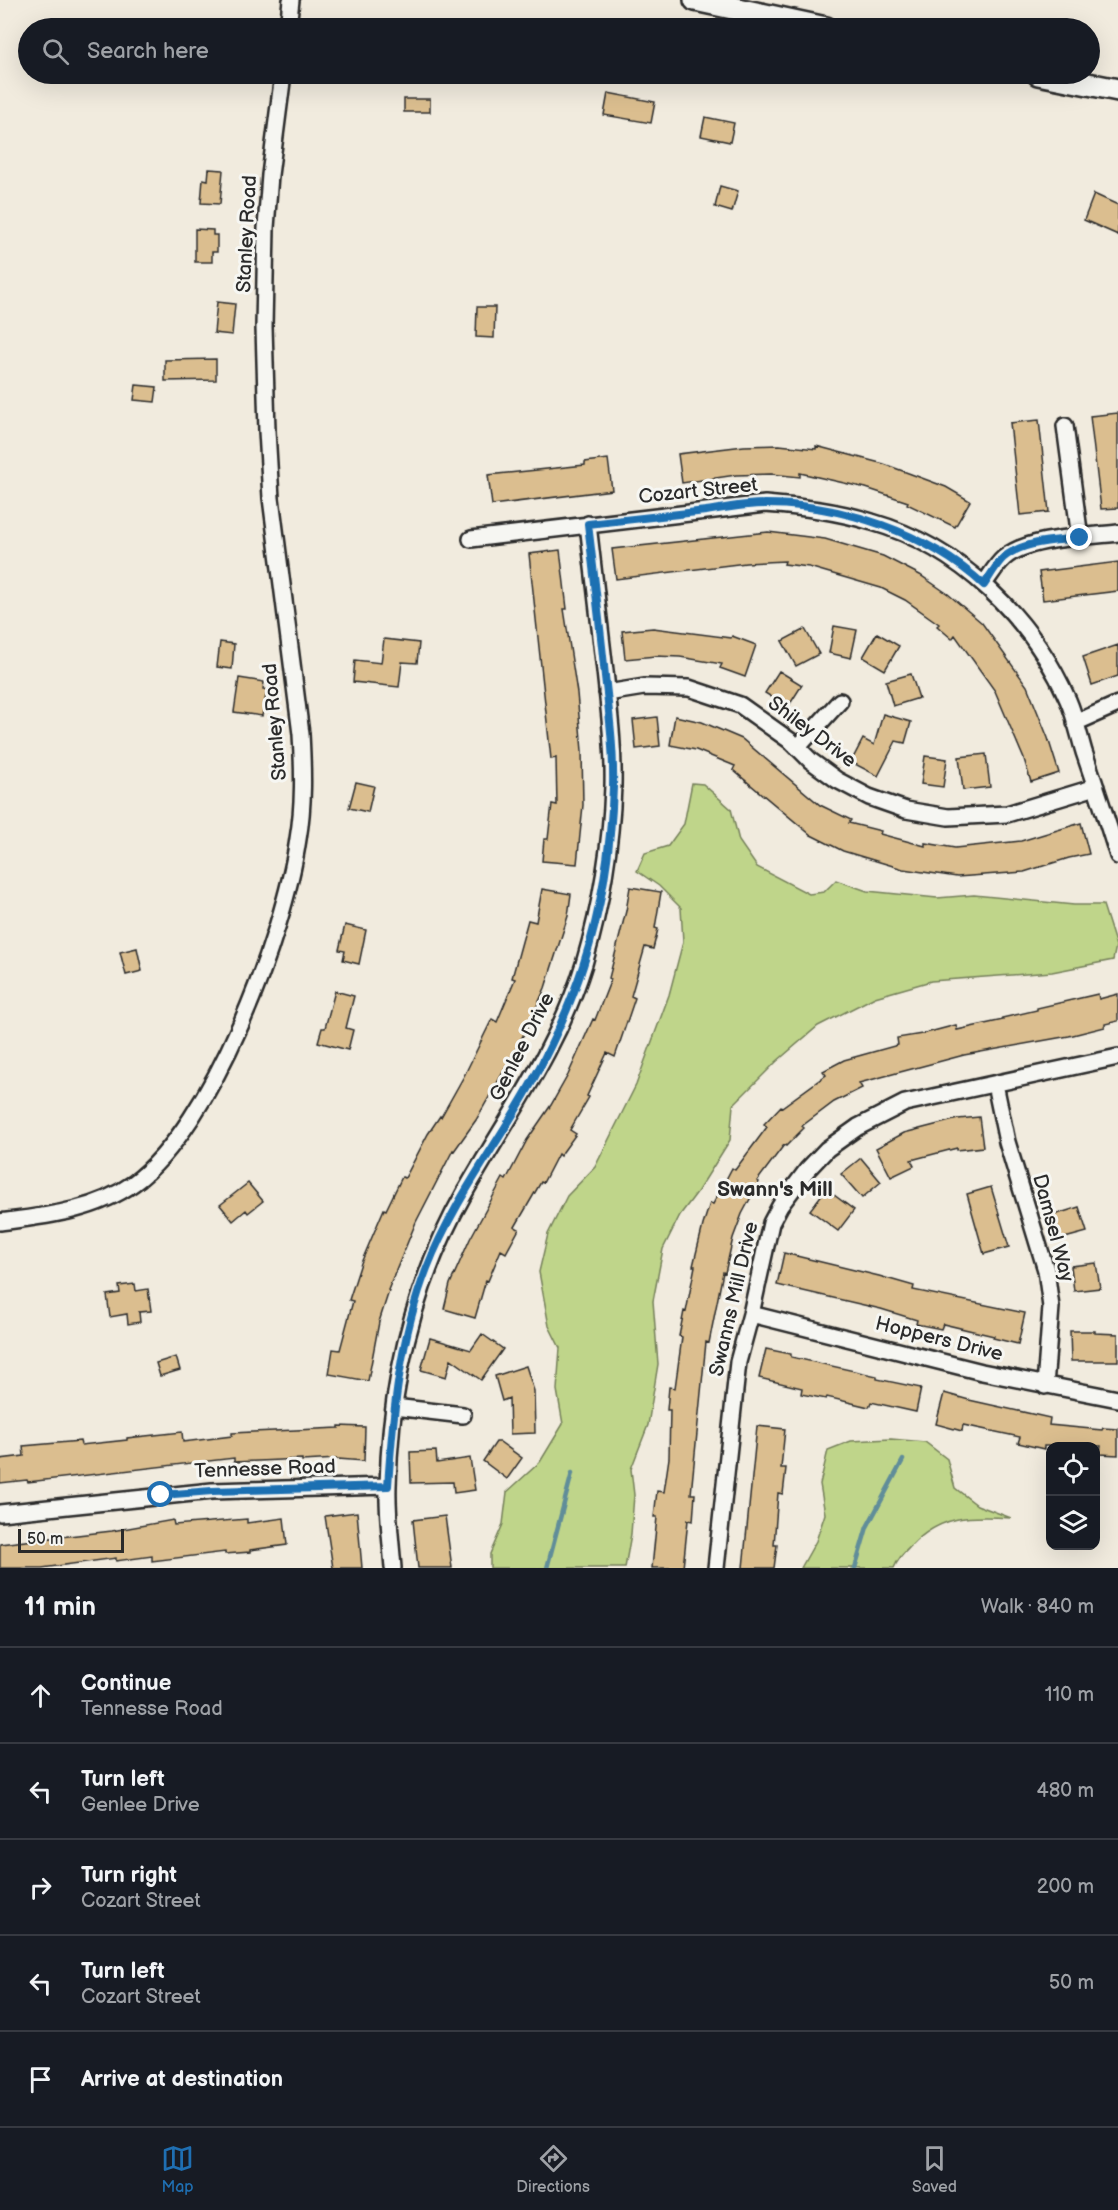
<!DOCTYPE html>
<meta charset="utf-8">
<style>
body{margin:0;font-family:"Balsamiq Sans",sans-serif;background:#242831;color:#f1f3f6}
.controls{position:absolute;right:18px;bottom:18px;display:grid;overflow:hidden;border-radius:12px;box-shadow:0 6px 24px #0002}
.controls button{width:54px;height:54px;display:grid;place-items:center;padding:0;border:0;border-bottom:2px solid #363941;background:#171b24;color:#f1f3f6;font:30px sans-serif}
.scale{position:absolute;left:18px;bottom:15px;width:106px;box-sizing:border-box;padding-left:6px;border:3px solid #2b2b2b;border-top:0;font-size:16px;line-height:21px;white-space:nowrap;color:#2b2b2b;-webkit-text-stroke:4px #f6f6f2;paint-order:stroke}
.stop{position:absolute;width:18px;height:18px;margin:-14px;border:4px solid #1f6fb2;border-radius:50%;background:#fff}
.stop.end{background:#1f6fb2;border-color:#fff;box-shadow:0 2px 6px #0008}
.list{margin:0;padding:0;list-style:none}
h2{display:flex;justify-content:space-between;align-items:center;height:78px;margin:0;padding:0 24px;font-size:26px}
h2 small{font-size:20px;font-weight:400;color:#9ea1a6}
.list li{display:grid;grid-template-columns:39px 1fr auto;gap:18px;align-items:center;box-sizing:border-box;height:96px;padding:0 24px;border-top:2px solid #363941}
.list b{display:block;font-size:22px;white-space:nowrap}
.list p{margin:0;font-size:20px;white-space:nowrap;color:#9ea1a6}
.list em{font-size:20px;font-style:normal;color:#9ea1a6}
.icon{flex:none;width:33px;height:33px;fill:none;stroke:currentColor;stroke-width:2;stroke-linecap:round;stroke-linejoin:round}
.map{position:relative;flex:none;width:1118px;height:1568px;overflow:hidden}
.search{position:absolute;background:#171b24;box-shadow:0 6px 24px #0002;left:18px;right:18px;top:18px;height:66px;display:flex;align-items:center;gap:15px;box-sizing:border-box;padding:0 21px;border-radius:33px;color:#9ea1a6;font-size:22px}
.sheet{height:558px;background:#171b24}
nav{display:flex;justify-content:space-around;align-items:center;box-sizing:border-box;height:84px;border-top:2px solid #363941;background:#171b24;font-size:16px;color:#9ea1a6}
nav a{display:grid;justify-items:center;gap:3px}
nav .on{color:#1f6fb2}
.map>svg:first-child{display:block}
.green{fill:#bfd58a;stroke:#75805a;stroke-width:1.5}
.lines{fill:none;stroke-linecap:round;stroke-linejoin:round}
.stream{stroke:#608d99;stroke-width:4.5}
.building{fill:#dbbe8f;stroke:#2b2b2b;stroke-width:1.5}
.street-casing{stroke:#2b2b2b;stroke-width:20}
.secondary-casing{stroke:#2b2b2b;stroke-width:26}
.street{stroke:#f6f6f2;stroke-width:15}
.secondary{stroke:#f6f6f2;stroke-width:21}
.route{stroke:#1f6fb2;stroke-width:8}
.labels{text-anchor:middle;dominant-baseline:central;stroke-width:6;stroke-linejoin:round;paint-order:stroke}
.street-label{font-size:20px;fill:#2b2b2b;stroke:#f6f6f2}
.neighbourhood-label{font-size:21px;font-weight:bold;fill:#2b2b2b;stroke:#f6f6f2}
</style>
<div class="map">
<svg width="1118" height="1568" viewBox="0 0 1118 1568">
<rect width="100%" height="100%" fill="#f1ebde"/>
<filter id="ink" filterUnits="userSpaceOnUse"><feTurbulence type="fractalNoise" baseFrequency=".0167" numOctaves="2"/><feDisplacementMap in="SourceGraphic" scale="12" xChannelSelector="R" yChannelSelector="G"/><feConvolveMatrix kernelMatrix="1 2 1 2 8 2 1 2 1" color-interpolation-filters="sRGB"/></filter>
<g filter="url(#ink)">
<path class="green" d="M692,783L703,784L731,809L739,841L757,867L809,894L824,892L836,880L867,891L937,898L974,895L1074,905H1103L1116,946L1113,960L1052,972L931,981L875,997L818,1026L776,1062L733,1105L730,1140L698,1191L680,1215L663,1249L653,1301L658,1364L648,1425L631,1469L634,1495L631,1534L625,1568H490V1554L503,1524L507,1492L540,1462L563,1424L557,1390L560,1348L549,1326L539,1272L548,1234L567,1196L595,1167L636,1085L669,995L683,942L681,908L659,886L637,871L645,853L668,846L684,824Z
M891,1439L925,1442L947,1459L955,1488L977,1505L1011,1518C971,1515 940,1515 911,1546C904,1553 898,1558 894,1568H801L816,1541L825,1514L820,1484L828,1450L851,1441Z"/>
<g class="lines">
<path class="stream" d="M547,1568L572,1473
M855,1568L867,1527L903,1460"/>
</g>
<path class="building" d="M608,93L655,102L651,123L604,115Z
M404,99H430V112H404Z
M705,117L734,123L730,142L701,136Z
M209,169L223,170L220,204L201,203L203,179L208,180Z
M720,186L738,191L732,212L715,207Z
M1094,194L1118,205V235L1084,220Z
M195,229L213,230V235H217V252H212V262H195Z
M217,302L235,304L232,335L214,333Z
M477,307H495L494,338L476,337Z
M216,359V380L165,381V360Z
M136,385L157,387L155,402L134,400Z
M1118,413V508L1101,509L1090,416Z
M1039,420L1049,512L1020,515L1010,423Z
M779,445L816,449V446L884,464L946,487L970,501L955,527L907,504L908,502L866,488L800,473V477L771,474L736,475L682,483L678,454L744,446Z
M608,459L612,490L492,505L488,475L585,465V462Z
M768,532L825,539L883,556L920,575L948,594L982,623L1027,686L1048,738L1059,773L1031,782L1024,759L995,691L955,635L952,639L937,626L939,624L905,600L881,588L809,567L784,564L785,561L746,563L616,579L612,549Z
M560,550L567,609H564L577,693L582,751L583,805L577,864L542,861L544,839H548L552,804L557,805L556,758L551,759L529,554Z
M1118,562V591L1043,600L1039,572Z
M834,626L857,630L851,658L829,653Z
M653,628L731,638L732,636L756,645L745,677L720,668L722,664L680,657L656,656L625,659L622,631Z
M805,629L819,654L796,666L782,641Z
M877,633L899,646L885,670L863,657Z
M384,639L419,643L417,663L402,662L399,687L353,682L355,660L381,663Z
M220,642L234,644L232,669L217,667Z
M1118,645V676L1092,685L1083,657Z
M779,671L802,685L788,707L765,693Z
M911,674L919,698L893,706L886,681Z
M239,678L264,682L263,689L267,690L262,716L234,712Z
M883,714L911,722L905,743L896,741L878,776L851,762L863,739L874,745Z
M675,716L702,722L742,739L820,805L851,820L849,823L881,831L880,834L925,846V843L955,848L1021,841L1081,823L1089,854L1069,858L1024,872L957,877L903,869L843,851L811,835L733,770L735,766L696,750L670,745Z
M657,717L660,746L636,749L633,720Z
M986,754L990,787L963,790L959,757Z
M925,756L947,759L943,787L921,784Z
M356,782L374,786L368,812L349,808Z
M630,887L661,892L655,928L658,929L653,949L645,947L631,996L635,998L615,1057L607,1053L587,1096L589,1097L570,1130L576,1134L560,1156L558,1154L543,1183L541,1182L515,1227L519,1229L506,1253L501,1250L488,1281L486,1280L475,1318L444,1309L450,1284L470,1239L503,1178L506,1180L527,1140L551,1105L568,1075L593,1019L595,1020L611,979L609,978L626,911Z
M542,889L571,894L568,916L545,988L528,1026L510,1060L476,1120L454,1151L453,1150L416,1222L388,1290L389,1291L379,1322L368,1381L329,1374L333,1349L340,1350L353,1301L349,1300L361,1263L384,1209L386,1210L402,1177L405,1178L428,1134L440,1116L441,1117L464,1076L492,1019L497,1022L515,979L512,978L528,920L536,922Z
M345,925L366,930L359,964L343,960L345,951L339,950Z
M137,948L142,971L126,975L120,952Z
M335,991L354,996L346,1028L353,1030L348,1050L318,1042L322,1028H325Z
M1098,994L1099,999L1118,994V1021L1105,1024V1027L1069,1036L964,1055L859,1083L862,1088L834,1102L802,1126L804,1128L786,1146L784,1145L757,1181L759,1182L742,1214L733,1238L725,1273L723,1272L709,1343L706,1342L691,1494H695L693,1521L688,1520L683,1568H652L657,1517H654L657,1491L664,1492L669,1458L670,1410H667L669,1387L675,1388L682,1337L679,1336L684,1311L686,1312L695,1266H693L703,1225L710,1203L713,1204L732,1168L735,1170L767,1127L764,1124L781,1106L782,1107L826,1075L823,1071L844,1060L898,1045L897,1038L922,1034L956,1025L957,1030L1003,1020L1002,1018L1037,1010V1008Z
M979,1117L983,1147L957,1150V1148L911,1160L914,1166L891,1177L876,1148L904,1133L958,1119Z
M861,1158L881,1182L862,1198L841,1174Z
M248,1183L263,1201L248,1213L246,1210L233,1221L220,1205Z
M991,1187L1009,1247L984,1254L967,1194Z
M826,1189L854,1210L838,1231L810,1210Z
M1079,1207L1087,1232L1061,1239L1054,1215Z
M784,1253L879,1276L914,1286L913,1290L1025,1313L1018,1344L993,1338L994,1336L943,1324L941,1329L916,1324L917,1320L881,1309L777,1285Z
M1096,1263L1100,1288L1074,1291L1071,1266Z
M135,1284L136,1291L148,1289L151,1311L139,1312L140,1322L128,1324L127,1314L110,1317L107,1295L120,1293L119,1286Z
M1070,1331H1095V1333L1118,1334V1361H1071Z
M482,1334L503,1349L481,1380L451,1359L446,1377L421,1370L430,1338L471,1350Z
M766,1349L791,1354V1357L877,1376V1379L921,1388L916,1412L871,1402L869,1407L827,1397L826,1399L801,1394L802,1388L759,1378Z
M176,1357L180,1370L160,1376L156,1363Z
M526,1366L534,1391L535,1433L510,1434L509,1398L502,1401L495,1376Z
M944,1393L969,1400L1050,1418L1049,1425L1102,1430L1103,1428L1118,1429V1455L1100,1454L1101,1446H1044V1449L1018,1443L1020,1437L963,1425L962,1431L936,1424Z
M339,1426L365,1427L364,1461L338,1459L302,1461V1459L234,1462V1458L28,1482L27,1480L0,1483V1459L24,1456L23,1446L80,1441L81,1445L127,1440V1438L182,1432L183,1442L232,1436V1433L339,1428Z
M757,1426L785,1429L781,1468H786L783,1494L778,1493L774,1545H777L774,1568H743Z
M496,1442H500L522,1458L507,1479L483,1461Z
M436,1451L437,1463L470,1458L475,1490L454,1493L453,1482L411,1483L410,1452Z
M357,1512L362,1568H333L325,1516Z
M445,1516L452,1568H418L413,1520Z
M284,1518L287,1545L250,1550V1552L225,1554V1552L152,1561V1556L116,1561V1558L42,1568H0V1544L112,1531L173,1520L174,1525L247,1519V1523Z"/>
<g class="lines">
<defs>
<path id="street" d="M288,28L291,0
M1065,426L1080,538
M471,539L765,504C802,507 837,511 872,522C960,547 1032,618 1068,700C1075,716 1079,735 1084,752C1096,787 1107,821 1118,856
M984,584C990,576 996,565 1004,558C1028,537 1086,537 1118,533
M607,693L644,687L689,688L740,705L792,742L811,761L837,780L869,797L906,810L948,817L1007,814L1096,787
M1075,723L1118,704
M798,747L840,701
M995,1084L1007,1142L1046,1270L1051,1307L1045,1386
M0,1222C46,1216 95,1211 134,1183C213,1125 284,935 298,839C304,804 303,770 301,734L271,498L267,431L264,327L266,228L270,175L283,74
M751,1314L982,1372L1118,1399
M394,1407L463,1415
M0,1513L212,1491L388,1486
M393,1568C391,1541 387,1513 388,1486C390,1383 414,1282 465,1192C508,1116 558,1049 584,964C601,906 611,847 613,786C614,748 609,709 605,671C599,622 594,573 588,524
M716,1568L738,1362L751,1314L771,1223L780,1206L807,1170L827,1149L858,1127L905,1103L1118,1057"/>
<path id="secondary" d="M695,0L826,28
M1038,74L1118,90"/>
</defs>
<use href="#street" class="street-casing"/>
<use href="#secondary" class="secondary-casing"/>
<use href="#street" class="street"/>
<use href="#secondary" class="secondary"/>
</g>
</g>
<g class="lines" filter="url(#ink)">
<path class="route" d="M161,1495L212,1491L388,1486C393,1412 400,1337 427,1268C453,1201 498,1144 532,1082C552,1045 570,1006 583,966C602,908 611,847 613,787C614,750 609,712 605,676C600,625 594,575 588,524C627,520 667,515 706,511C725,508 745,504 765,504C841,504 928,533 984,585C990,576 996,565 1003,558C1023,541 1055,541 1080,538"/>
</g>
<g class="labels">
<g class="street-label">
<text transform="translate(247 234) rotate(-87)">Stanley Road</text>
<text transform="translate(698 491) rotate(-6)">Cozart Street</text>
<text transform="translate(275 722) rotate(-95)">Stanley Road</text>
<text transform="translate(812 732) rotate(37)">Shiley Drive</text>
<text transform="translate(522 1047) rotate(-63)">Genlee Drive</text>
<text transform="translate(1053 1228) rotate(75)">Damsel Way</text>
<text transform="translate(734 1299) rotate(-77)">Swanns Mill Drive</text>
<text transform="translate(939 1339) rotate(14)">Hoppers Drive</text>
<text transform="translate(265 1469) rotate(-2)">Tennesse Road</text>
</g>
<g class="neighbourhood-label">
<text x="775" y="1189">Swann's Mill</text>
</g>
</g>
</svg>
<div class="controls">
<button><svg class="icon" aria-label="locate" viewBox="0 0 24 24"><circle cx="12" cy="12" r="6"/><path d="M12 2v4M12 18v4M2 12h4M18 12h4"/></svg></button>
<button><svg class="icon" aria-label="layers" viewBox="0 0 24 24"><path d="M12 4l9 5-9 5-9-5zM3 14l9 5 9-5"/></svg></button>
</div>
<div class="scale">50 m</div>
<div class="stop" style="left:161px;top:1495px"></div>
<div class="stop end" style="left:1080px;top:538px"></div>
<div class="search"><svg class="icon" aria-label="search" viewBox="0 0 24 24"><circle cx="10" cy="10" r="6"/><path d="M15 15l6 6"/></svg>Search here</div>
</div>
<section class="sheet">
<h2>11 min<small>Walk · 840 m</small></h2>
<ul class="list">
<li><svg class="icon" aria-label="ahead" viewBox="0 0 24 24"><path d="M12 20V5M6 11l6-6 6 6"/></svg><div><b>Continue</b><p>Tennesse Road</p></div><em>110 m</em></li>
<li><svg class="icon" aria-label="left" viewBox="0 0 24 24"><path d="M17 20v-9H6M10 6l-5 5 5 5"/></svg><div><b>Turn left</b><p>Genlee Drive</p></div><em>480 m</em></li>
<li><svg class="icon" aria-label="right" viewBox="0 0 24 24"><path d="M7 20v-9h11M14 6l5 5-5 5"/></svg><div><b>Turn right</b><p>Cozart Street</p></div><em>200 m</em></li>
<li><svg class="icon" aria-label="left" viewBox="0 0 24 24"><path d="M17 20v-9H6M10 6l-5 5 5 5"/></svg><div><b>Turn left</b><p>Cozart Street</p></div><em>50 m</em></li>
<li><svg class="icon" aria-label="arrive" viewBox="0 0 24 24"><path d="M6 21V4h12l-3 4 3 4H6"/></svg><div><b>Arrive at destination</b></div></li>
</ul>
</section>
<nav>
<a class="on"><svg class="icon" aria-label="map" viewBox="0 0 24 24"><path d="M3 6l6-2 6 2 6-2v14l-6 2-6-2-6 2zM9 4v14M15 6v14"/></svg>Map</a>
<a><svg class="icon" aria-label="directions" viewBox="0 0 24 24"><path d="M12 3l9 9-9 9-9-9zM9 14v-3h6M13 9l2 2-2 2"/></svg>Directions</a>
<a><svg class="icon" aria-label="saved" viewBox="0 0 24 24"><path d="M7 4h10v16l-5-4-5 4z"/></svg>Saved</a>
</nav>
